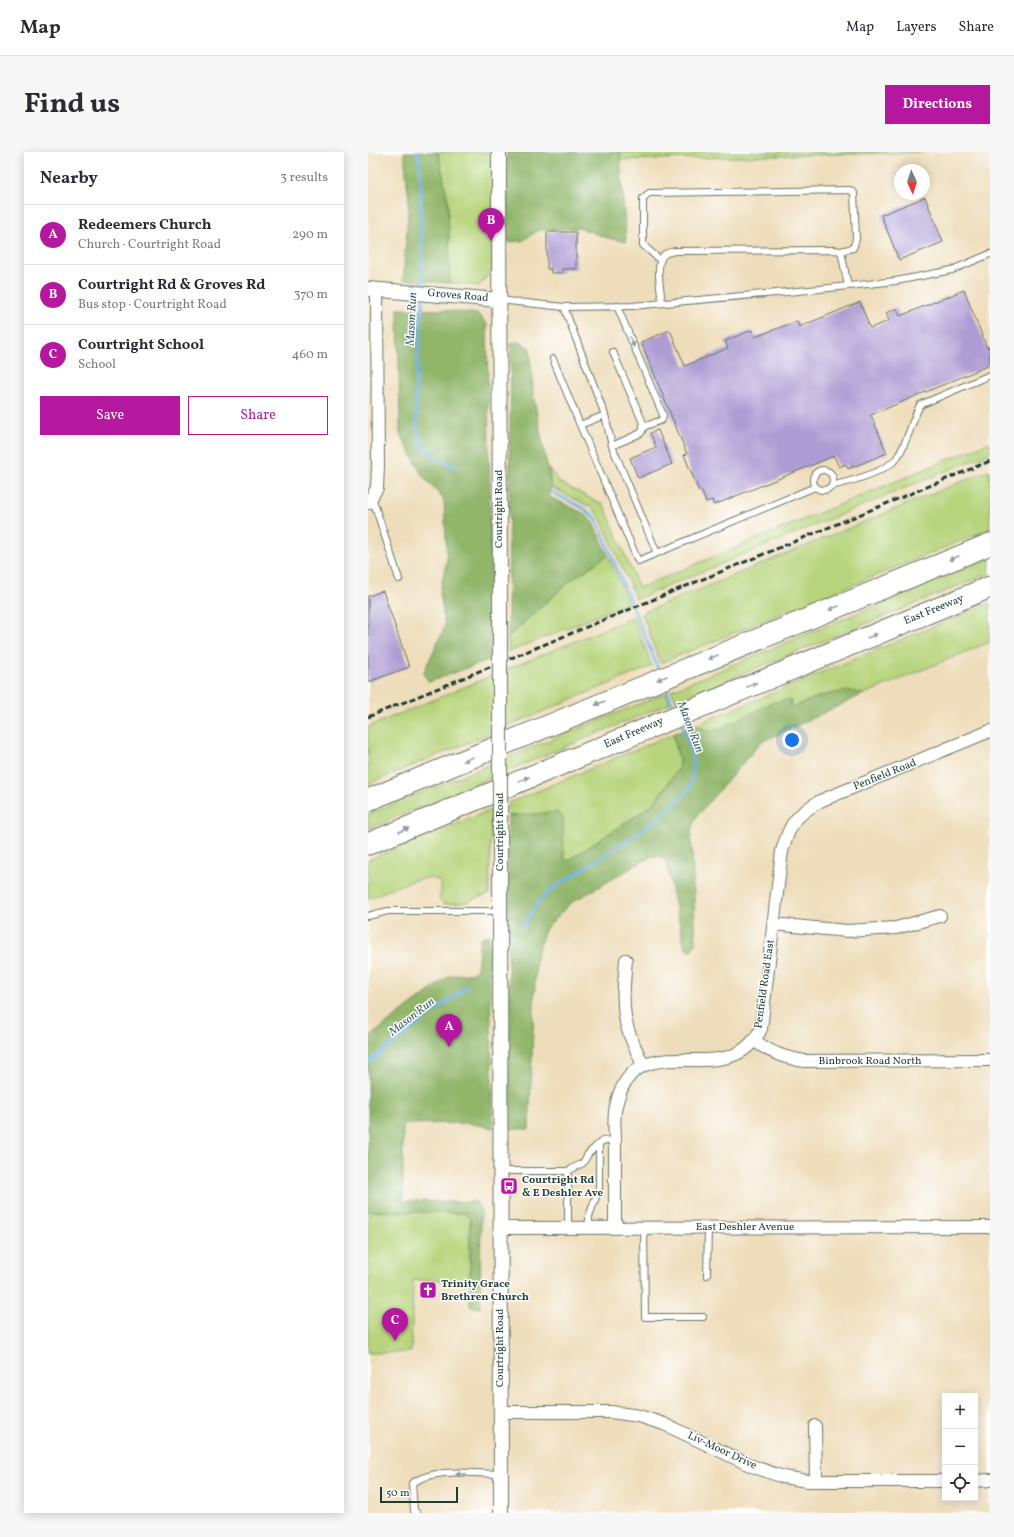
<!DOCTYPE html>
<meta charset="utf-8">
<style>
body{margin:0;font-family:Vollkorn,serif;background:#f7f7f7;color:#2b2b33}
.controls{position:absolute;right:12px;bottom:12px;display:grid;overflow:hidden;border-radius:0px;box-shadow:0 2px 10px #0003}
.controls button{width:36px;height:36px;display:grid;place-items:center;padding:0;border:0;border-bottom:1px solid #e1e1e2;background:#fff;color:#2b2b33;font:20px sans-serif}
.compass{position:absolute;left:526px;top:12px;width:36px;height:36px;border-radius:50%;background:#fff;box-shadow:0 2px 10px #0003;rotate:176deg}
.scale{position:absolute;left:12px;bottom:10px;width:78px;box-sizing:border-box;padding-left:4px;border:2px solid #1f3d34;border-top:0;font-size:11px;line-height:14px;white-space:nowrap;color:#1f3d34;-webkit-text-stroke:3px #fff;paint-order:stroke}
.you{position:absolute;left:424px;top:588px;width:14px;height:14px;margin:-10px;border:3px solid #fff;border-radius:50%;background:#1a73e8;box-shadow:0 0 0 6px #1a73e833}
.badge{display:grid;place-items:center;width:26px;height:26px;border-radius:50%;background:#b5179e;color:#fff;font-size:13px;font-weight:700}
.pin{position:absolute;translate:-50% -33px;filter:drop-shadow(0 1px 2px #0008)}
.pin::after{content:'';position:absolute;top:21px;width:14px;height:12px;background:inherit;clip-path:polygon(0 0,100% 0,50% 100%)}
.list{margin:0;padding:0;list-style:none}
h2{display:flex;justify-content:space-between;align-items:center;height:52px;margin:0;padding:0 16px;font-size:17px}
h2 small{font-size:13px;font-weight:400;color:#7c7c81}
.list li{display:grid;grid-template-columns:26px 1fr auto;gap:12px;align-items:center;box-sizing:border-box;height:60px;padding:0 16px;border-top:1px solid #e1e1e2}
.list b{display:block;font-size:15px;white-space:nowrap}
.list p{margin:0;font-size:13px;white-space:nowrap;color:#7c7c81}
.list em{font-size:13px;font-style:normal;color:#7c7c81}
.actions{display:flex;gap:8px;padding:12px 16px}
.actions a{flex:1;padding:9px 0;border:1px solid #b5179e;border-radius:0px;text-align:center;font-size:14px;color:#b5179e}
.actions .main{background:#b5179e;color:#fff}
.icon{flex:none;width:22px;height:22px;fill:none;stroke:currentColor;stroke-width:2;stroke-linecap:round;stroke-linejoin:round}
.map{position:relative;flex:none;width:622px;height:1361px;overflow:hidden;border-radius:0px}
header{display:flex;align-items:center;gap:24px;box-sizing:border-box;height:56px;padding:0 20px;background:#fff;border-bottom:1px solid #e1e1e2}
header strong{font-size:19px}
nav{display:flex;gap:22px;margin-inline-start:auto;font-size:14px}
.intro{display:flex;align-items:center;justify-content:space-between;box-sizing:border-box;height:96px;padding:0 24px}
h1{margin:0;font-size:28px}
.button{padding:10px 18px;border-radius:0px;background:#b5179e;color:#fff;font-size:14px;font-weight:700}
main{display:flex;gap:24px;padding:0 24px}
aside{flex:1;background:#fff;border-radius:0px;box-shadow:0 2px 10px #0003}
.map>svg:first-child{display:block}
.green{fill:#b7d47b;stroke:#6b8858}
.forest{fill:#91b66b;stroke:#587a50}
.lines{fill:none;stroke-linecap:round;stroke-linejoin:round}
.stream{stroke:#75b4e9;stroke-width:3}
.building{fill:#ae9dd4}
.service-casing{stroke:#677563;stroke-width:8}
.minor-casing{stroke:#677563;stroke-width:14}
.tertiary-casing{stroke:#677563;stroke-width:16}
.motorway-casing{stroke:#677563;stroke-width:23}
.service{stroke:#fff;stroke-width:6}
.minor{stroke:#fff;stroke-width:12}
.tertiary{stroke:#fff;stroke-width:14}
.motorway{stroke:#fff;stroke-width:21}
.rail{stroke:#1f3d34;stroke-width:3;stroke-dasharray:6 3;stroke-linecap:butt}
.tertiary-bridge-casing{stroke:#677563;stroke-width:16;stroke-linecap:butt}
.tertiary-bridge{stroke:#fff;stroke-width:14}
.oneway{fill:#8f9e9a}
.labels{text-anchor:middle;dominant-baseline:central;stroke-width:3;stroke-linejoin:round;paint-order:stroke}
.street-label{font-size:11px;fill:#1f3d34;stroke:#fff}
.poi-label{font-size:11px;font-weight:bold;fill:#1f3d34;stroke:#fff;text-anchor:start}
.water-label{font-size:12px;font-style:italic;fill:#39616a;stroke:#fff}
</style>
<header>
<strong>Map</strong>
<nav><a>Map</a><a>Layers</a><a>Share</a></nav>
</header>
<div class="intro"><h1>Find us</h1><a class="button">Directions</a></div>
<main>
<aside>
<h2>Nearby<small>3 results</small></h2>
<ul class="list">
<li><span class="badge">A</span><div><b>Redeemers Church</b><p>Church · Courtright Road</p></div><em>290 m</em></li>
<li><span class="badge">B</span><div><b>Courtright Rd &amp; Groves Rd</b><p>Bus stop · Courtright Road</p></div><em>370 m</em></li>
<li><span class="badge">C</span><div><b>Courtright School</b><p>School</p></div><em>460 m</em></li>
</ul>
<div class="actions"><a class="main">Save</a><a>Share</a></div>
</aside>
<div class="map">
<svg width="622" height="1361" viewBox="0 0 622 1361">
<rect width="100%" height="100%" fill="#fff"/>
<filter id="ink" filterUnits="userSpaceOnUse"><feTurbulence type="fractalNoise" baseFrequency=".025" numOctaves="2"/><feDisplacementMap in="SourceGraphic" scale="8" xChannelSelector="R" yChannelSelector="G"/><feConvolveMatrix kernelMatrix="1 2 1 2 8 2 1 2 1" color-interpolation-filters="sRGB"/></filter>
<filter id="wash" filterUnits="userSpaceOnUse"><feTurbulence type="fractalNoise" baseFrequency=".012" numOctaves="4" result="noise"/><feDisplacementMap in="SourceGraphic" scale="16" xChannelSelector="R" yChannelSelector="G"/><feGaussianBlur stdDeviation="0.9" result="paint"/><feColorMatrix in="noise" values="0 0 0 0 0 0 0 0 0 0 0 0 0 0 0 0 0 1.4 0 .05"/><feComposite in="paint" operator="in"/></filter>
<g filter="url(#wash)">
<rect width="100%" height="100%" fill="#eeddba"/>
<path class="green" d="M70,0H125L124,118L111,134L82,131L80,49Z
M252,0H555L253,8Z
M622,290V301L268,447L232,365L224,356L183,335L181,317L192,331L236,353L271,436Z
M622,318V377L292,511L274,461Z
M240,403L260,451L141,500L140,485L203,428Z
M622,406V421L308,549L303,538L314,534Z
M622,451V490L496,542C473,536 446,545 426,555L422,554L423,548L406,550L351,577L339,578L327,573Z
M265,465L284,514L0,632V575Z
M298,541L302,551L0,677V662Z
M305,582L311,607V616L285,652L200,709L196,706L195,665L140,664L141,651Z
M123,658L121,742L95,751L76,752L71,747C72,743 74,738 73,734C69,712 12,742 0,747V708Z
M0,1059L96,1061L102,1066V1128H45L43,1200L0,1201Z"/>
<path class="forest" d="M36,0H70L80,49L82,131L35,128L41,50Z
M139,0H252L258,90L240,86L212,76L171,78L154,89L140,90Z
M30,157L75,158L110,162L119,173L124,507L61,530L55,522L77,474L72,440L79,407L76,348L54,323L32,281Z
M151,190L162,196L165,242L183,335L180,344L217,362L225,371L240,403L203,428L140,485L143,191Z
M484,539L496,542L393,590L328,665L323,678L328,791L323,799L317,796L298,710L292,704H284L201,752L177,778L168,804L161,977H141L140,664L189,660L195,665L196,706L200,709L285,652L311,616V607L305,582L327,573L339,578L351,577L406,550L423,548L422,553L426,555C445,546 463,540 484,539Z
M121,783L125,976L100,971L35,972V1049L108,1050L113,1058L112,1156L102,1154V1066L96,1061L0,1059V886L81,824L105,821L109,818L112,786Z"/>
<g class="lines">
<path class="stream" d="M49,0L52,14L55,138
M55,146C54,176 38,278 57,297C63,304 80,311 89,316
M184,340L215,356L228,366L292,521
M297,533L307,558
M154,775L174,746L187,735C214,717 313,659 323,632C330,612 320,588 313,570
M0,911L100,834"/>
</g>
<g id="blocks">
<path class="building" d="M557,45L575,90L531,108L513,63Z
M179,80H208V117H194V121H183V117H179Z
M596,138L619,196L622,195V213L503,263L519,301L480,317L478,312L471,315L466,304L346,353L344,348L338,350L333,338L331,339L316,303L319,302L273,190L302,178L317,214L360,196L357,189L384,178L387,185L429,169L431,175L492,150L502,176L521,169L518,161L529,156L532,164Z
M290,278L304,312L270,326L262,306L288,295L282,281Z
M15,439L41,515L0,530V444Z"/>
</g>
</g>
<g filter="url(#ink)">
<use href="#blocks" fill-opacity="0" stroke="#677563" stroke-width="1"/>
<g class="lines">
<defs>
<path id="service" d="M292,108L275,93V46L281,41L482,38L486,41L488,87L485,96L473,99
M131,148L196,155L264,154L452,137L528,129L584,118L622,102
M294,151C293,139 286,109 297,102C300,100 304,100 307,99L466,98L473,99L480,134
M249,154L295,263L294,268L275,275
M196,155L237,263L212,273L270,409L447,335
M245,200L275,271V277L273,281L244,294L289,401
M185,207L212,273
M237,263L244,294
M445 328a10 10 0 1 1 20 0a10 10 0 1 1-20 0Z
M463,334C480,330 516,321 528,307C538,295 544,268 552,253L622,223
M4,345L31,427
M0,764L20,759H132
M133,1019H200V1076
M200,1019L215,1011L220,1002L234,989L247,988
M276,1075L277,1165H335
M221,1076V1064L231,1037V992
M339,1123L340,1075
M49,1361L46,1359L44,1331C70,1315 103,1322 132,1322"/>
<path id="minor" d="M0,351L9,336L10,314L9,137
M405,772L479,779L528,776L572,764
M258,808C256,831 253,855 260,878C264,890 270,901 275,913
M387,889C403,901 417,906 437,909L622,908
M247,1075C247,1047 247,1019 247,990C247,979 245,965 248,954C267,866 359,945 393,877L414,699C422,671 427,664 452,649L622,579
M132,1076L622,1075
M132,1260H243L271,1264L296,1272L384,1314L415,1325L440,1329H577
M447,1274L448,1329
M607,1329L622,1328"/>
<path id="tertiary" d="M131,0L132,467
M0,137L131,148
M132,683L133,1361"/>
<path id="motorway" d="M0,648L622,392
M0,692L622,435"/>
</defs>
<use href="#service" class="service-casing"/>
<use href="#minor" class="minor-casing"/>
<use href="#tertiary" class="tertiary-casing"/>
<use href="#motorway" class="motorway-casing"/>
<use href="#service" class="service"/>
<use href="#minor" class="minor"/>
<use href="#tertiary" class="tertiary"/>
<use href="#motorway" class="motorway"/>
<path class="rail" d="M0,565L622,309"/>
<defs>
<path id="tertiary-bridge" d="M132,467V683"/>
</defs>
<use href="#tertiary-bridge" class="tertiary-bridge-casing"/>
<use href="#tertiary-bridge" class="tertiary-bridge"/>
</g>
<defs><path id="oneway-solid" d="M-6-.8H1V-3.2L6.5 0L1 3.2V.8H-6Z"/></defs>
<g class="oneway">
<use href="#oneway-solid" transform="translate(264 190) rotate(67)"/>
<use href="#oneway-solid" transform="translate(586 406) rotate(158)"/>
<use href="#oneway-solid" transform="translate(466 456) rotate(158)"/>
<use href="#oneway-solid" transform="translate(504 484) rotate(-22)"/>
<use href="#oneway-solid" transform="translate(345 505) rotate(158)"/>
<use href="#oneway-solid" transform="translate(294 526) rotate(158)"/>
<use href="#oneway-solid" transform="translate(384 533) rotate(-22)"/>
<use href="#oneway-solid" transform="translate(232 551) rotate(157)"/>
<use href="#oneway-solid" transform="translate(100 607) rotate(158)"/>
<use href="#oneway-solid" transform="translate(156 627) rotate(-23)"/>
<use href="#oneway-solid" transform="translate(36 678) rotate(-22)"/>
<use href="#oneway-solid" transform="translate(93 1322) rotate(-179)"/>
</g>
</g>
<defs>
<symbol id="bus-square" viewBox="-11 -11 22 22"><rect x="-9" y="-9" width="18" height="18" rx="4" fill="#b5179e" stroke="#fff"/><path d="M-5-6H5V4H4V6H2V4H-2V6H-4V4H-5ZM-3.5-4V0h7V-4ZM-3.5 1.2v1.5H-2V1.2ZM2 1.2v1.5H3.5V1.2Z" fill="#fff"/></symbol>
<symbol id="church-square" viewBox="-11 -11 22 22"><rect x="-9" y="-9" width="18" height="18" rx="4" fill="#b5179e" stroke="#fff"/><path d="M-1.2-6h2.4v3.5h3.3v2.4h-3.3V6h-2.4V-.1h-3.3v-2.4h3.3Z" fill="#fff"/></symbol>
</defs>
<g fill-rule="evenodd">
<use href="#bus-square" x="131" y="1024" width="20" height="20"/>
<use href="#church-square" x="50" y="1128" width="20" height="20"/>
</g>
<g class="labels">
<g class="street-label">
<text transform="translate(90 144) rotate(5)">Groves Road</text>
<text transform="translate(131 357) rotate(-90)">Courtright Road</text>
<text transform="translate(566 458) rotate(-22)">East Freeway</text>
<text transform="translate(266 581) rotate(-23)">East Freeway</text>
<text transform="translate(517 623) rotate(-22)">Penfield Road</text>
<text transform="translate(132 680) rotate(-90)">Courtright Road</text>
<text transform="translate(397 832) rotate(-82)">Penfield Road East</text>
<text x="502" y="909">Binbrook Road North</text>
<text x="377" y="1075">East Deshler Avenue</text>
<text transform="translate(132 1196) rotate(-90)">Courtright Road</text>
<text transform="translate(354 1299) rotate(25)">Liv-Moor Drive</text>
</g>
<g class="poi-label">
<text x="154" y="1028">Courtright Rd<tspan x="154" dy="13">&amp; E Deshler Ave</tspan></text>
<text x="73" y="1132">Trinity Grace<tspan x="73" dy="13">Brethren Church</tspan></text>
</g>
<g class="water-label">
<text transform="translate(44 167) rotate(-87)">Mason Run</text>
<text transform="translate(322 575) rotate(69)">Mason Run</text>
<text transform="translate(44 865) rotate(-38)">Mason Run</text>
</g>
</g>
</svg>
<div class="controls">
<button>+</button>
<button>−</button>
<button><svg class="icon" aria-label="locate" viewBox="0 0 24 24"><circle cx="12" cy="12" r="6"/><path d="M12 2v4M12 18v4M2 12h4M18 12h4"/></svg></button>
</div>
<svg class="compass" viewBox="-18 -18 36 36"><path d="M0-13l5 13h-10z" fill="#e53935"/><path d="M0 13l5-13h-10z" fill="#7c7c81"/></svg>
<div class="scale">50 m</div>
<div class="you"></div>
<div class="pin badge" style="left:81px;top:895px">A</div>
<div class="pin badge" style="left:123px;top:89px">B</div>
<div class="pin badge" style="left:27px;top:1189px">C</div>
</div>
</main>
